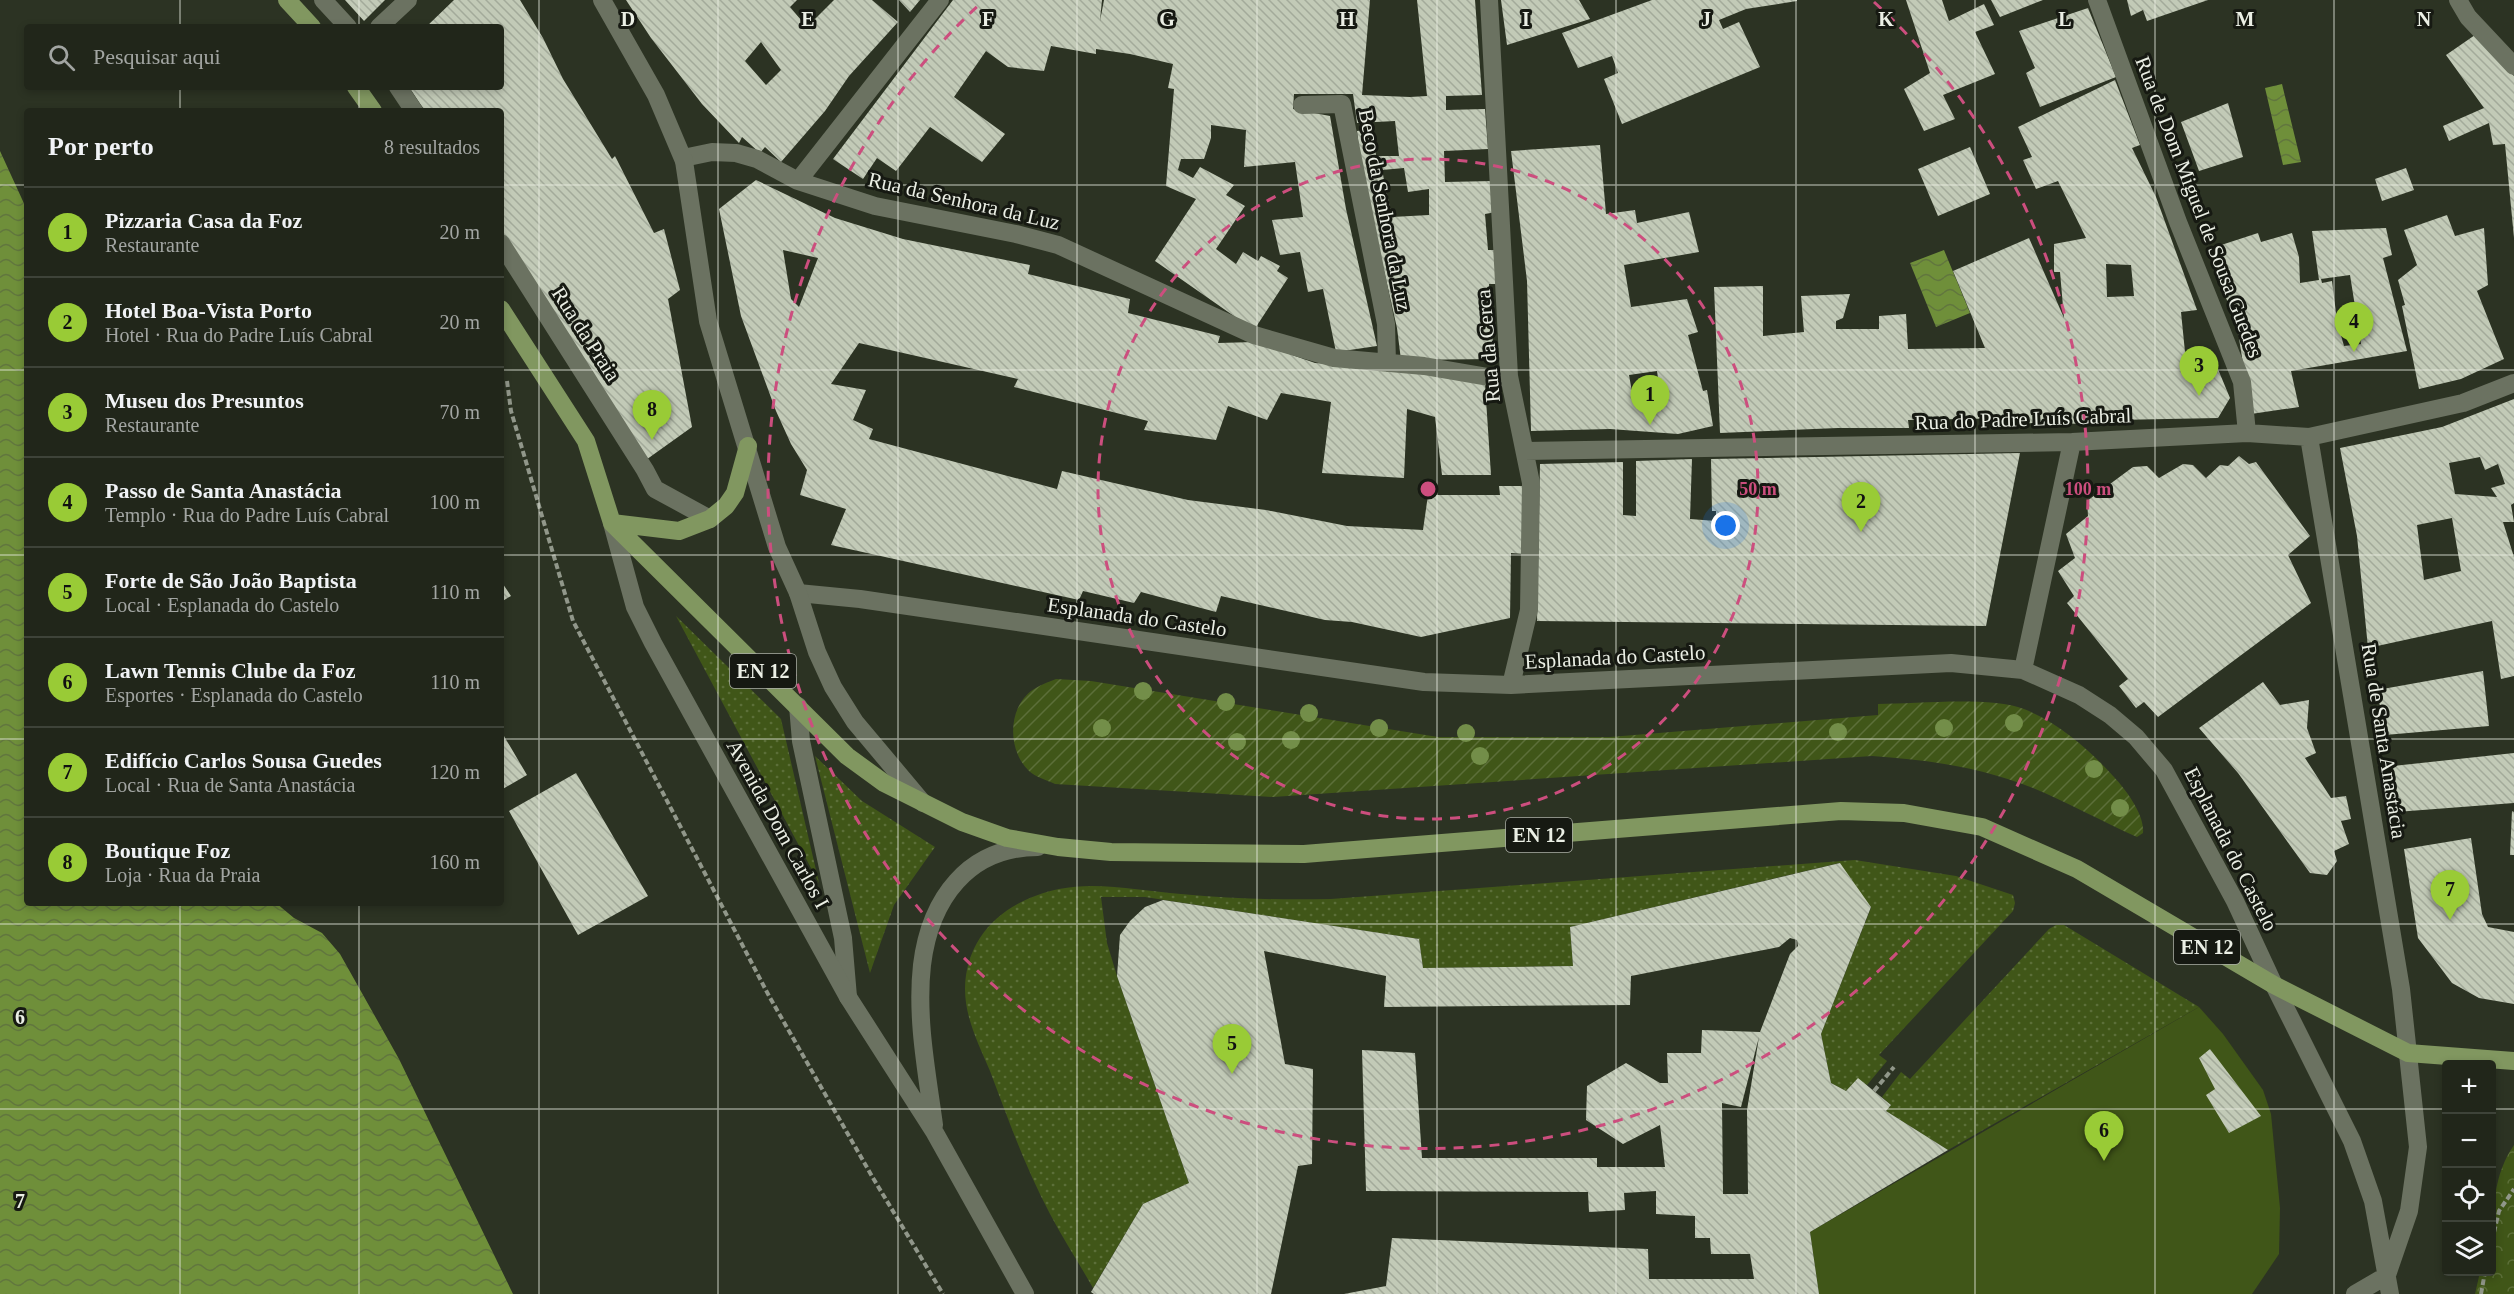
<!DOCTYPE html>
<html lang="pt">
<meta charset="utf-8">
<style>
body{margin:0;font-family:"Times New Roman",serif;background:#292e23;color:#f1f3f6}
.controls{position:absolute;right:18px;bottom:18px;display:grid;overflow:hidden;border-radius:6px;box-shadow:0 3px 9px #0003}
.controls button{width:54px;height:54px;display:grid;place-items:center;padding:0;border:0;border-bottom:2px solid #3e4339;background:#21261a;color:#f1f3f6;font:30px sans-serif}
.you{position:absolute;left:1726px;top:526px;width:21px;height:21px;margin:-15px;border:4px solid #fff;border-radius:50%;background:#1a73e8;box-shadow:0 0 0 9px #1a73e833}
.badge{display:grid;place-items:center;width:39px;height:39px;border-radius:50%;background:#99cb36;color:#111;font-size:20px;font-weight:700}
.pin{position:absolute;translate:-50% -50px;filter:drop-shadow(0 2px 3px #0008)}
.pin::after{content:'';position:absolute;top:32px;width:21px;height:18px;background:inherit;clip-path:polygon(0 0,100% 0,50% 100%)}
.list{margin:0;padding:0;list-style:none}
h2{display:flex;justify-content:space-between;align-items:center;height:78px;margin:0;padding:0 24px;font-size:26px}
h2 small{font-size:20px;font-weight:400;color:#a2a5a2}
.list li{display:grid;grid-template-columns:39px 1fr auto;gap:18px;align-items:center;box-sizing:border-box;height:90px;padding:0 24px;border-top:2px solid #3e4339}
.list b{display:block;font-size:22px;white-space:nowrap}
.list p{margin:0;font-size:20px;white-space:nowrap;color:#a2a5a2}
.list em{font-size:20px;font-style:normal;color:#a2a5a2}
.icon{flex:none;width:33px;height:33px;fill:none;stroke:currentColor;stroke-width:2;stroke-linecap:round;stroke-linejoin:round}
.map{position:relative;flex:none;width:2514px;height:1294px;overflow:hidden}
.search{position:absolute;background:#21261a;box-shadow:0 3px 9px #0003;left:24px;top:24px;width:480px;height:66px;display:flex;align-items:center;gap:15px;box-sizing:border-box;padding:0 21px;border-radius:6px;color:#a2a5a2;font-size:22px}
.panel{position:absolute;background:#21261a;box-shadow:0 3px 9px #0003;left:24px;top:108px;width:480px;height:798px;border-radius:6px}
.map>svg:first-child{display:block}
.grass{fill:url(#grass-dots)}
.park{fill:url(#park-crowns)}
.garden{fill:url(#garden-furrows)}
.pitch{fill:#405618}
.water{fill:url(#water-waves)}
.building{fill:url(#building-back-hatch);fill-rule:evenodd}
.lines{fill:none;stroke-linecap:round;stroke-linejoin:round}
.path{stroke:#91978a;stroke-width:4;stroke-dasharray:6 3;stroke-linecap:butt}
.lane{stroke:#6b7261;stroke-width:18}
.street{stroke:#6b7261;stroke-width:18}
.secondary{stroke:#6b7261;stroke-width:18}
.primary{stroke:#819760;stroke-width:18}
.tree{fill:#738e49}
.grid{fill:none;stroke:#ebefe5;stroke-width:1.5;stroke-opacity:0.55}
.ring{fill:none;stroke:#cc4e7e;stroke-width:3;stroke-dasharray:10 8}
.labels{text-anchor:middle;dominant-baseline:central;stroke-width:6;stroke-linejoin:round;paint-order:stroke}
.shield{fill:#161912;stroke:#abafa6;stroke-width:1.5}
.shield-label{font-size:20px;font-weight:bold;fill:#ebefe5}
.street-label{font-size:21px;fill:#ebefe5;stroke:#161912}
.grid-label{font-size:20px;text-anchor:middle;font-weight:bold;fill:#ebefe5;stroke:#161912;stroke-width:6;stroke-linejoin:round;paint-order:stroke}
.centre{fill:#cc4e7e;stroke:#161912;stroke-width:3}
.ring-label{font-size:18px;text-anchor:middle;font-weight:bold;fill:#cc4e7e;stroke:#161912;stroke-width:6;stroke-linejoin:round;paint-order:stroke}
</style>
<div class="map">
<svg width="2514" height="1294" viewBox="0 0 2514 1294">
<defs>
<pattern id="grass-dots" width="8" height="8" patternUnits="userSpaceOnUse" patternTransform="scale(1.5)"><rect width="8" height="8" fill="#405618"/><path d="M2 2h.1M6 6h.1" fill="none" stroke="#5c6f39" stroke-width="1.8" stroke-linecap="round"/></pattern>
<pattern id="park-crowns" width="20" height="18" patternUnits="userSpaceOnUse" patternTransform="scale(1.5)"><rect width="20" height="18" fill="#405618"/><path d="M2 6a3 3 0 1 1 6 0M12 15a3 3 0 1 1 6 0" fill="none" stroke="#5c6f39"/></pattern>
<pattern id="garden-furrows" width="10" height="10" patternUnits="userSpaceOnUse" patternTransform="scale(1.5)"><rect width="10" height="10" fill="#405618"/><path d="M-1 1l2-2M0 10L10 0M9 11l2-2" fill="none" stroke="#5c6f39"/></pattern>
<pattern id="water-waves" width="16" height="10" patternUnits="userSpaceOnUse" patternTransform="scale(1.5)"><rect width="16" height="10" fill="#6f8f3a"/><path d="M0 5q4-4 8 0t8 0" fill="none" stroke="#61763e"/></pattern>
<pattern id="building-back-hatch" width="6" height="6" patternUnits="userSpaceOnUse" patternTransform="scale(1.5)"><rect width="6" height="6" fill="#c2cab7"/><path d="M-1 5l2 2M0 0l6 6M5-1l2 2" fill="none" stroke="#a3aa9a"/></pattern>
</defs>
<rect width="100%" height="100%" fill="#2c3323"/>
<path class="grass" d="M676,616L781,719L819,883Z
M815,756L862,801L935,847L894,905L870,973Z
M1855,860L1956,876L2013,895L2015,903L2013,911L1879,1055L1887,1061L1867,1085L1858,1079L1846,1091L1831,1083L1821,1034L1871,908L1839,863L1570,927L1573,966L1423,968L1419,939L1145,897H1101L1107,943L1117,976L1189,1183L1143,1204L1093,1288C1079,1263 1063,1239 1050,1214C1026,1169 1008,1119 990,1071C979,1045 965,1018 965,989C966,933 1007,900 1059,889C1098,881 1141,891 1181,894C1233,899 1279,900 1331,899Z
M2056,925H2064L2199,1007L1948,1150L1886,1111L1891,1105L1882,1097L1901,1072L1910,1079L2049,929Z"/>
<path class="park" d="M2514,1145V1294H2475L2480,1272H2492C2492,1231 2489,1180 2514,1145Z"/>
<path class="garden" d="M1056,679L1091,681L1438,737H1610L1878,715V704C1916,704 1990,696 2024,709C2059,723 2090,750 2114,777C2126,790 2145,815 2143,833L2137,837C2103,822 2067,802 2033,788C1980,767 1929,760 1872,756L1273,797L1055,784C1047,780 1035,777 1029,771C1008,751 1007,710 1031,691C1038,686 1048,682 1056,679Z"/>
<path class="pitch" d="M2199,1007L2223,1034L2263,1090L2271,1114L2280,1208L2279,1254L2252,1294H1819L1810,1232Z"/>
<path class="water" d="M2282,84L2301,162L2283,165L2265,88Z
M0,151L27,210V903H276L294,918L322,933L340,954L399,1059L513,1294H0Z
M1944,250L1970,313L1936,327L1910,263Z"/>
<path class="building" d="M345,0H385L364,21Z
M454,0H520L543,38L563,79L612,159L615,156L654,233L664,229L680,290L668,299L692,427L643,462L501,243L503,228L501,225V111H425L409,87H501V27H426Z
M626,0H797L790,7L807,27L834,0H872L898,22L849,76L825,111L781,162L765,147L760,153L742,137L739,143L702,104L651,38ZM761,42L781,70L766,85L745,61Z
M899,0H920L910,12Z
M953,0H1102L1100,21L1104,0H1370L1362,95L1410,97L1427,96L1417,0H1475L1482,95L1446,96V110L1485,109L1488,149L1444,151L1445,182L1493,181L1496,212L1485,214L1488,250H1497L1501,284H1489L1494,359L1401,360L1397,328L1362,173L1357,131L1373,129L1376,156H1399L1395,121L1357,123L1353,94H1294L1293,109L1330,116L1346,209L1377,346L1336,352L1323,289L1308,292L1300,252L1280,255L1272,220L1303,217L1295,162L1244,167L1246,130L1211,125V138L1204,159H1181L1178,170L1193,178L1200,167L1234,185L1226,195L1245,206L1216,249L1236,264L1243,252L1258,261L1261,256L1280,266L1277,271L1288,278L1254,330L1155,261L1196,199L1166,186L1174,89L1168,88L1173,64L1130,54L1096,49V54L1051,46L1044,71L1008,67L986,51L954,97L1005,134L982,162L930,127L896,171L877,158L863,179L833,159ZM1404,168L1408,192L1429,189V215L1392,217L1382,170Z
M1501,0H1579L1590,19L1507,45Z
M1652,0H1797V1L1746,9L1719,20L1723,29L1739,22L1760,67L1622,124L1604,79L1618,73L1612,56L1578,68L1562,33Z
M1906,0H1942L1949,21L1984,4L1994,25L1975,32L1995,74L1943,95L1955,119L1924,131L1904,89L1930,73Z
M1991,0H2043L2000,17Z
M2127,0H2208L2147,21L2143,10L2131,16Z
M2088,8L2116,77L2040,107L2026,73L2035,68L2019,31Z
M2475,35L2514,76V238L2505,144L2493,145L2489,123L2449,141L2443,126L2484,108L2446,55Z
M2115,80L2140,145L2132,148L2156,197L2197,310L2181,312L2185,352L2210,350L2230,398L2218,418L2116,420L2114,424L2018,423L2016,418L1908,420L1909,428H1838L1720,433L1714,287L1763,286V336L1804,332L1801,296L1850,294L1843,318L1836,321V329H1879V316L1906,314L1908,349L1985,348L1953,271L2029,238L2064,318L2060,272H2054V244L2086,238L2058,181L2036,189L2023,160L2032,157L2018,127ZM2106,264L2131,265L2134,296L2107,297Z
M2228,103L2243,157L2199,171L2181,122Z
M1600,145L1606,214L1635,210L1637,223L1689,212L1699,252L1624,265L1631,307L1687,299L1698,332L1688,335L1703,391L1707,390L1713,426L1678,434L1610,429L1531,431L1527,281L1511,151ZM1657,371L1660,392H1632L1629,375Z
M1970,147L1990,194L1938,216L1918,169Z
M2406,168L2414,190L2382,201L2375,179Z
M756,180L835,218L903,239L1030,265L1028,274L1130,299L1128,313L1220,336L1218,343L1255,342L1315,363L1408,369L1485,384L1491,475H1442L1435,417L1407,409L1404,478L1322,473L1331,402L1281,393L1267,420L1228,406L1216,440L1144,430L1148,421L1014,387L1018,379L859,343L831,384L866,390L853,420L873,429L869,439L1057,489L1062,471L1188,500L1266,510L1347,526L1423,530L1428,495H1500L1499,486H1524V554L1511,553L1510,618L1421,637L1352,622L1325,620L1221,596L1216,612L1141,592L1134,603L1083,591L1079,600L831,545L846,509L800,495L807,470L791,444L776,411L741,316L719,209ZM783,250L818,258L799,307L791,299Z
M2447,215L2455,236L2484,228L2488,285L2477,291L2504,359L2461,379L2419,389L2402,306L2405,305L2398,280L2417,265L2404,230Z
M2386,228L2392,255L2383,258L2407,351L2291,371L2299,407L2251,414L2238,332L2209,249L2258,233L2261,242L2292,233L2299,257L2300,283L2319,280L2312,231ZM2350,275L2361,344L2344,346L2337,321L2332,281L2322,283L2321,279Z
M2514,399V503L2511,505L2514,522H2503L2514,557V676L2501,679L2492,621L2368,648L2357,536L2340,448L2442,427ZM2480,457L2485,470L2498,464L2505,484L2491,488L2497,497L2455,494L2449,463ZM2452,518L2461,571L2424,580L2417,525Z
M2020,453L1986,626L1537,621L1540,464L1623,462V515L1636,516V461L1692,459L1690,519L1716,521V511H1712L1711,459Z
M2239,456L2249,464L2256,462L2310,536L2288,555L2311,603L2158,717L2144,702L2136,708L2119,686L2128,679L2067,603L2074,596L2058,571L2075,558L2066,534L2088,516L2087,501L2133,467L2147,466L2159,478L2183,464L2193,465L2206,478L2220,465L2228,466Z
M501,581L511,596L501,602Z
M2483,671L2489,726L2385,735L2377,690Z
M2263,682L2280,705L2309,700L2307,728L2316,753L2305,758L2331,798L2346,796L2351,819L2341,821L2349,844L2334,851L2337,861L2327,875L2310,873L2238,773L2199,728Z
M501,731L527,775L501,790Z
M2514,753V803L2396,812L2393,766Z
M576,773L648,896L578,935L509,811Z
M2512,811L2514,812V855H2510Z
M2471,838L2482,914L2488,927L2514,932V1004L2479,998L2452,983L2418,938L2404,849Z
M1840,863L1871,907L1821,1034L1831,1083L1846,1091L1858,1078L1891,1105L1886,1111L1948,1150L1810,1232L1819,1294H1344L1386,1286L1392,1238L1648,1249L1649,1279H1754L1750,1254H1711L1710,1238H1695V1216L1656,1214V1191L1624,1193L1625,1210L1589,1212L1588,1192L1366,1191L1362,1050L1415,1053L1422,1158H1597V1167H1665L1660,1125L1623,1144L1586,1120L1587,1086L1626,1063L1660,1083H1668L1667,1053H1701L1702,1030L1760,1032L1790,954L1798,946L1797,940L1790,938L1779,947L1631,976L1630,1005L1384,1007L1386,976L1264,951L1285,1064L1313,1069L1312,1164L1298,1166L1271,1294H1094L1091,1292L1143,1204L1189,1183L1117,976L1120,935L1130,921L1145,907L1163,900L1419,939L1423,968L1573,966L1570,927ZM1759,1037L1747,1110L1748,1194H1723L1722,1103L1741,1107Z
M2210,1049L2261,1116L2229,1133L2206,1095L2215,1089L2199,1058Z"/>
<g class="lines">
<path class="path" d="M507,381L511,411L573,621L769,996L873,1178L943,1294
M1874,1091L1894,1067
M2492,1241L2499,1211L2514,1189
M2481,1294L2485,1272"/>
<path class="lane" d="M798,706L801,741L843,938L848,997"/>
<path class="street" d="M323,0L348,27
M1489,0L1509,376L1531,483L1529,610L1511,685
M2097,0L2178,222L2242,382L2247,433
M2458,0L2468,17L2514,66
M379,27L408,0
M398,87L414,111
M1302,105L1342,104L1386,324L1387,363
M684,161L688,157L712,152L736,153L757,159L798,181L875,206L1016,234L1058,245L1254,335L1334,358L1424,366L1494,378L1509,376
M798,181L940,0
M501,243L645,470L655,489L710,519
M2309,437L2401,989L2418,1147L2409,1211L2387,1275
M1525,451L2072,442L2247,433L2309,437L2463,403L2514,383
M612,523L635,607L653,643L848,997L935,1133L1025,1294
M798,593L860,599L1424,682L1511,685L1951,663L2023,670L2079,695L2110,715L2136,737L2164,770L2235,901L2274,985L2352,1141L2373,1201L2390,1294
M2023,670L2072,442
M934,1125C927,1073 916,1018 922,965C930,899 968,847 1038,847
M2355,1294L2386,1276"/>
<path class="secondary" d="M602,0L656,95L684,161L708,321L777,547L798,593L817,652L833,687L855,722L923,803"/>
<path class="primary" d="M287,0L312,27
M356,87L373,111
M501,309L586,441L612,523L847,756L884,783L962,822L1007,838L1058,847L1111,852L1304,854L1841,811L1904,813L1982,827L2077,869L2274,985L2408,1053L2514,1061
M612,523L679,531L710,519L726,506L735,493L748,446"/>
</g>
<g class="tree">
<circle cx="1143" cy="691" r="9"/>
<circle cx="1226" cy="702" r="9"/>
<circle cx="1309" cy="713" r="9"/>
<circle cx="2014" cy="723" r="9"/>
<circle cx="1102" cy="728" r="9"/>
<circle cx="1379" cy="728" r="9"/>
<circle cx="1944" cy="728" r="9"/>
<circle cx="1838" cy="732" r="9"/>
<circle cx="1466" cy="733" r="9"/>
<circle cx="1291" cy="740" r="9"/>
<circle cx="1237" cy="742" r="9"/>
<circle cx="1480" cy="756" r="9"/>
<circle cx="2094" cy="769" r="9"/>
<circle cx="2120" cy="808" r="9"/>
</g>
<path class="grid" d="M180,0V27M359,0V27M539,0V1294M718,0V1294M898,0V1294M1077,0V1294M1257,0V1294M1437,0V1294M1616,0V1294M1796,0V1294M1975,0V1294M2155,0V1294M2334,0V1294M180,87V111M359,87V111M0,185H27M501,185H2514M0,370H27M501,370H2514M0,555H27M501,555H2514M0,739H27M501,739H2514M180,903V1294M359,903V1294M0,924H2514M0,1109H2446M2492,1109H2514"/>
<g class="ring">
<circle cx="1428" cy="489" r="330"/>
<path d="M1874 2A660 660 0 1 1 982 2"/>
</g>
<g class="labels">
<g class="shield">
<rect x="730" y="654" width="66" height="34" rx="4.5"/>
<rect x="1506" y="818" width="66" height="34" rx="4.5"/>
<rect x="2174" y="930" width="66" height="34" rx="4.5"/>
</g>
<g class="shield-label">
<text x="763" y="671">EN 12</text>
<text x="1539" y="835">EN 12</text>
<text x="2207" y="947">EN 12</text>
</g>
<g class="street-label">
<text transform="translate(964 201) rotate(13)">Rua da Senhora da Luz</text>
<text transform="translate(2199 207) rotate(69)">Rua de Dom Miguel de Sousa Guedes</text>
<text transform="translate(1385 210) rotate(79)">Beco da Senhora da Luz</text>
<text transform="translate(586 334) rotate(57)">Rua da Praia</text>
<text transform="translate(1488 346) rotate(-95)">Rua da Cerca</text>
<text transform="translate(2023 419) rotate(-2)">Rua do Padre Luís Cabral</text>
<text transform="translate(1137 617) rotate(8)">Esplanada do Castelo</text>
<text transform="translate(1615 657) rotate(-3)">Esplanada do Castelo</text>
<text transform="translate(2384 741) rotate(81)">Rua de Santa Anastácia</text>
<text transform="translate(778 824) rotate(61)">Avenida Dom Carlos I</text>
<text transform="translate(2231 849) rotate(63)">Esplanada do Castelo</text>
</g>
</g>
<g class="grid-label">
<text x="628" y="26">D</text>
<text x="808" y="26">E</text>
<text x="988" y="26">F</text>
<text x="1167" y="26">G</text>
<text x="1347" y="26">H</text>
<text x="1526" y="26">I</text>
<text x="1706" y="26">J</text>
<text x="1886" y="26">K</text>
<text x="2065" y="26">L</text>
<text x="2245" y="26">M</text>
<text x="2424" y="26">N</text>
<text x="20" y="1024">6</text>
<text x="20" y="1208">7</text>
</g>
<circle cx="1428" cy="489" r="9" class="centre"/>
<g class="ring-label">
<text x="1758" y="495">50 m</text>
<text x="2088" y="495">100 m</text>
</g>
</svg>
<div class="controls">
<button>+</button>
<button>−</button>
<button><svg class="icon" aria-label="locate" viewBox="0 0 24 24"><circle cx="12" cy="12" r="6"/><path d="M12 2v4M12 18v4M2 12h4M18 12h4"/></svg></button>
<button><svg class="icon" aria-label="layers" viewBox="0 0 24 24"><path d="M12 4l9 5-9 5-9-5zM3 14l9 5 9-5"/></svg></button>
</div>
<div class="you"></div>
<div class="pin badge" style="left:1650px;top:425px">1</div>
<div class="pin badge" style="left:1861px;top:532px">2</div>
<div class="pin badge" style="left:2199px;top:396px">3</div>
<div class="pin badge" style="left:2354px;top:352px">4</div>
<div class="pin badge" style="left:1232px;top:1074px">5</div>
<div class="pin badge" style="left:2104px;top:1161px">6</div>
<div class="pin badge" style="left:2450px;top:920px">7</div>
<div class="pin badge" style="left:652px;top:440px">8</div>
<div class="search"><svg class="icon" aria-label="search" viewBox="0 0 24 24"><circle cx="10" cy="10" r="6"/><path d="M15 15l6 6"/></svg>Pesquisar aqui</div>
<section class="panel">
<h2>Por perto<small>8 resultados</small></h2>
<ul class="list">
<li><span class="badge">1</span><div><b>Pizzaria Casa da Foz</b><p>Restaurante</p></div><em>20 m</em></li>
<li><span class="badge">2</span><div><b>Hotel Boa-Vista Porto</b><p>Hotel · Rua do Padre Luís Cabral</p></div><em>20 m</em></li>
<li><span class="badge">3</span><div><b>Museu dos Presuntos</b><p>Restaurante</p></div><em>70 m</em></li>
<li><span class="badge">4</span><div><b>Passo de Santa Anastácia</b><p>Templo · Rua do Padre Luís Cabral</p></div><em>100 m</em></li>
<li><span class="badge">5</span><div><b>Forte de São João Baptista</b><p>Local · Esplanada do Castelo</p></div><em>110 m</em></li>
<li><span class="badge">6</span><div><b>Lawn Tennis Clube da Foz</b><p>Esportes · Esplanada do Castelo</p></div><em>110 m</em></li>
<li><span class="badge">7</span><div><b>Edifício Carlos Sousa Guedes</b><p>Local · Rua de Santa Anastácia</p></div><em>120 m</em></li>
<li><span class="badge">8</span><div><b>Boutique Foz</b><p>Loja · Rua da Praia</p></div><em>160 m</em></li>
</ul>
</section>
</div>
